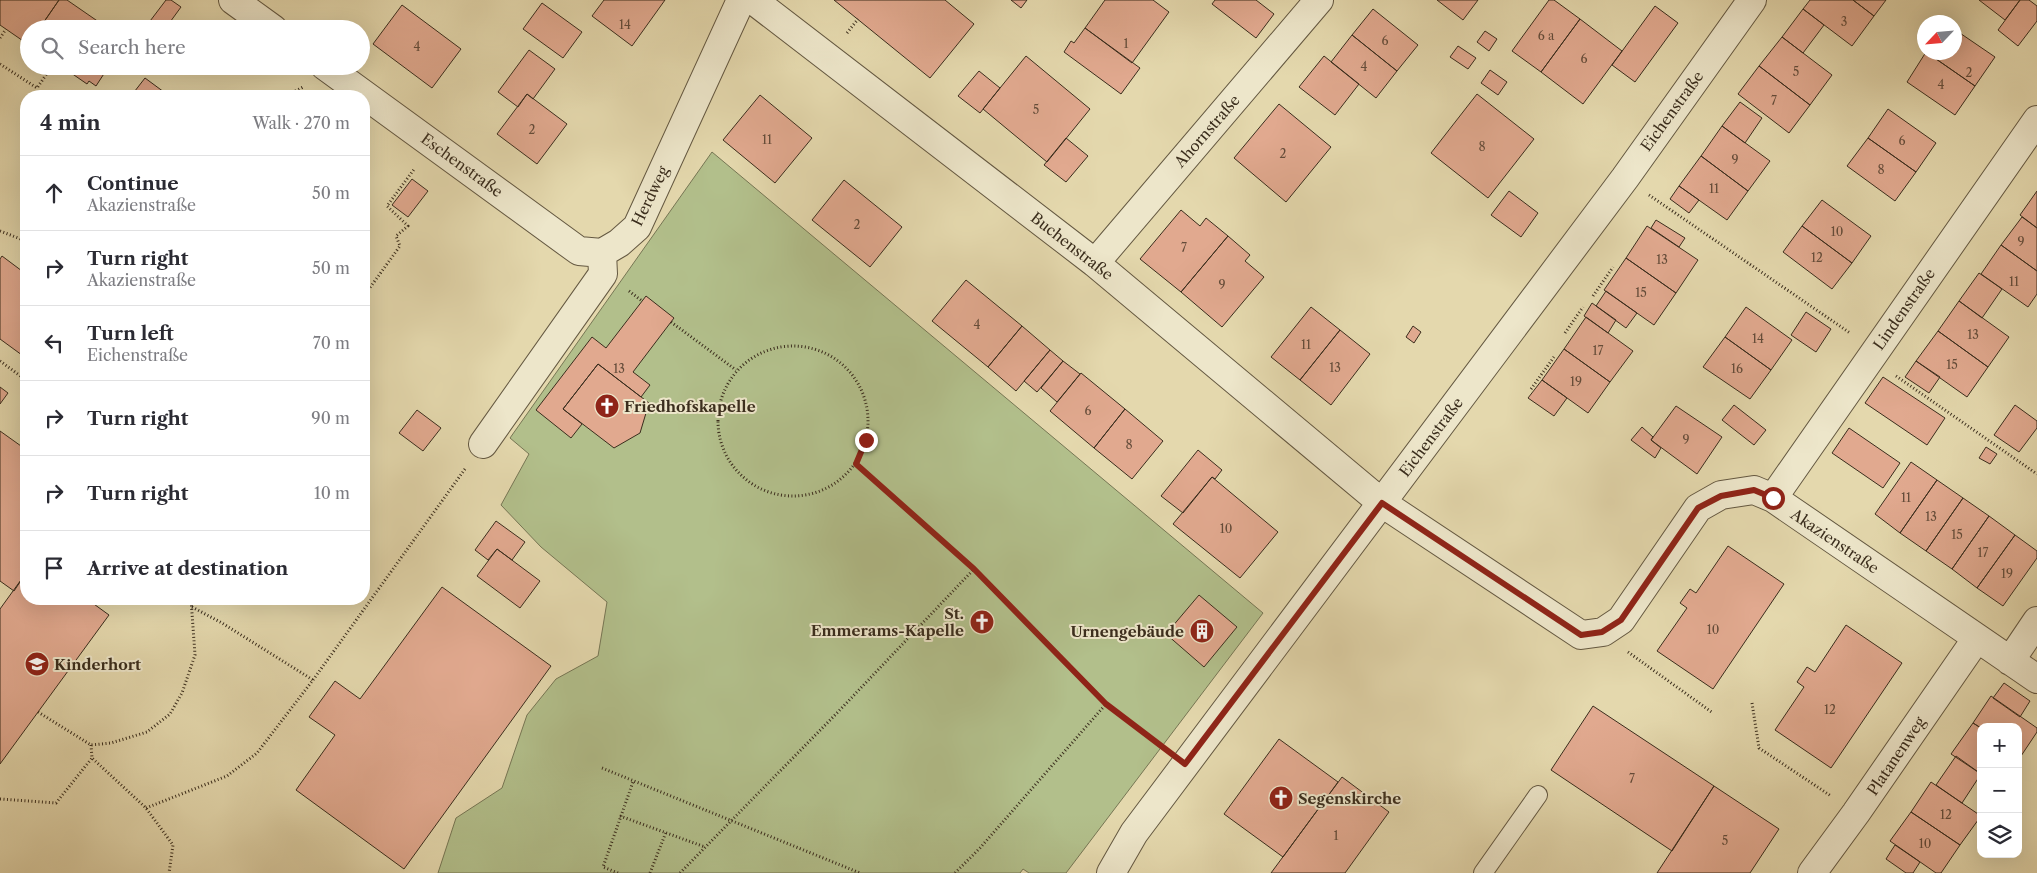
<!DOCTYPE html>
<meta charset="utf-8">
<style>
body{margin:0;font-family:"Libre Caslon Text",serif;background:#f7f7f7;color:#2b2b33}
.controls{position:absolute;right:15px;bottom:15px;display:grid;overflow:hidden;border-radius:10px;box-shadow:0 5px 20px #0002}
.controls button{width:45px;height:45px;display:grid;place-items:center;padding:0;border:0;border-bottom:1px solid #e1e1e2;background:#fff;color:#2b2b33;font:25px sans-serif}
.compass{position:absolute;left:1917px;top:15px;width:45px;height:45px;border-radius:50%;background:#fff;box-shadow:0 5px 20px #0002;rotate:244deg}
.stop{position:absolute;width:15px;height:15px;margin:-11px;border:4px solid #8f2418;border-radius:50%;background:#fff}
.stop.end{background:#8f2418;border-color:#fff;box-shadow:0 1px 5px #0008}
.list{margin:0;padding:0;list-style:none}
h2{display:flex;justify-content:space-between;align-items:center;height:65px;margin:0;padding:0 20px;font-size:21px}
h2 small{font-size:16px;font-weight:400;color:#7c7c81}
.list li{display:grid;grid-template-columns:32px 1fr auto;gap:15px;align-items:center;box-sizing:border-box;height:75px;padding:0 20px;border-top:1px solid #e1e1e2}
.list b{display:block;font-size:19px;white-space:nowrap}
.list p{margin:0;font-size:16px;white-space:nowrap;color:#7c7c81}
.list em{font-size:16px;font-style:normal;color:#7c7c81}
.icon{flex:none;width:28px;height:28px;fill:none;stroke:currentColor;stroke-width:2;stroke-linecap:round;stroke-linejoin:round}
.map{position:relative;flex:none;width:2037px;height:873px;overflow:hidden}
.search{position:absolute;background:#fff;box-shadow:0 5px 20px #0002;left:20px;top:20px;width:350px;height:55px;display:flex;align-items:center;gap:12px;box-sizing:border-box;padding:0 18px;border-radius:28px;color:#7c7c81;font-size:19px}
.panel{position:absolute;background:#fff;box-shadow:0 5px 20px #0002;left:20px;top:90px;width:350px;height:515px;border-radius:20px}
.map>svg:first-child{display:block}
.green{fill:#b2bf8b;stroke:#767654}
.building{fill:#e1a98f;stroke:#3a2d1d}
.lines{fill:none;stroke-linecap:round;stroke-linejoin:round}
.lane-casing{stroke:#645841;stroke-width:20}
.street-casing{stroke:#645841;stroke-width:30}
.path{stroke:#3a2d1d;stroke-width:3;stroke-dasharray:1 2.5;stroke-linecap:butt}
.lane{stroke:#ede6ca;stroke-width:18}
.street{stroke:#ede6ca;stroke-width:28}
.route{stroke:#8f2418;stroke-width:6}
.labels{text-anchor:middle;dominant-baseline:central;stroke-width:4;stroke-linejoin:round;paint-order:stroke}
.number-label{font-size:12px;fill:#644c3a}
.street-label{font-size:15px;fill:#3a2d1d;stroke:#ede6ca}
.poi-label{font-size:15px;font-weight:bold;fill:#3a2d1d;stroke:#ede6ca;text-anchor:start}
</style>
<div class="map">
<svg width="2037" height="873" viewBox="0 0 2037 873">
<rect width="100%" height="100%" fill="#e4d8ad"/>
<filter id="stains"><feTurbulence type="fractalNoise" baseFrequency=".004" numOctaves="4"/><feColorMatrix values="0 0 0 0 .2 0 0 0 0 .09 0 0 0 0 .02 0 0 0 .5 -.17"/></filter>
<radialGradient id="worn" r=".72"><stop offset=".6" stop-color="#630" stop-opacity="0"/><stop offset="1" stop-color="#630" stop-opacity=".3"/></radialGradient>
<path class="green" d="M712,152L1263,613L1066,873H1029L1023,869L1020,873H438L456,818L502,788L527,715L556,679L598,656L607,602L541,547L501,505L529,454L510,438Z"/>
<path class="building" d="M0,0H59L39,29H29V45L0,25Z
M59,0H67L109,29H39Z
M166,0H171L181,7L165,29H144Z
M604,0H665L632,46L592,16Z
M834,0H945L974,24L930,78Z
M1011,0H1027L1021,8Z
M1105,0H1153L1169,12L1132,63L1085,28Z
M1215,0H1256L1274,14L1256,38L1212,4Z
M1437,0H1478L1463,20Z
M1549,0H1554L1580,19L1541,72L1512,51Z
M1810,0H1853L1874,16L1852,46L1803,9Z
M1853,0H1886L1874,16Z
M1979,0H2020L2005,20Z
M2020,0H2029L2037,6V21L2018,46L1998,30Z
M542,3L582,32L563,58L523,29Z
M402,5L461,49L432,88L373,44Z
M1655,6L1678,23L1635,82L1612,65Z
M1373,9L1418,45L1397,71L1352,35Z
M1803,9L1824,25L1803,53L1782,37Z
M1580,19L1622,51L1583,104L1541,72Z
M1085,28L1140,68L1121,94L1064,52L1071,41L1074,43Z
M1954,29L1995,57L1975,86L1926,52H1954Z
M1485,31L1497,39L1489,51L1477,42Z
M1352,35L1397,71L1376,98L1331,62Z
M1782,37L1832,75L1810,105L1759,66Z
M1458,46L1476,58L1468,69L1450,57Z
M529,50L555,69L533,99L527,94L518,107L498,92Z
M1926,52L1975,86L1955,115L1907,82Z
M1026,56L1090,109L1047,162L983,109Z
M1324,56L1359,84L1335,115L1299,87Z
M61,66H109L96,86L89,81L87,84Z
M1759,66L1810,105L1789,133L1738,94Z
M1490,70L1507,82L1498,95L1481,83Z
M979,71L1000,88L980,113L958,96Z
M145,78L168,95L167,96H131Z
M527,94L567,124L537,164L497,134Z
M1477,94L1534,139L1488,198L1431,153Z
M760,95L812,138L775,183L723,140Z
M1740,102L1762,118L1745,143L1722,126Z
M1279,104L1331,147L1286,202L1234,158Z
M1888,109L1936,143L1916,172L1868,138Z
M1722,126L1770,161L1748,191L1701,156Z
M1066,138L1088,156L1066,182L1044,165Z
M1868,138L1916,172L1895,201L1847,166Z
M1701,156L1748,191L1727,220L1679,186Z
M412,179L428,191L408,217L392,205Z
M844,180L902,227L870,267L812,220Z
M1679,186L1699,200L1689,213L1670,199Z
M1509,191L1538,213L1521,237L1491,215Z
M2037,191V228L2020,215Z
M1822,200L1871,236L1852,263L1802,226Z
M1181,210L1200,226L1206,218L1228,236L1181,292L1140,259Z
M2022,217L2037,228V271L2001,245Z
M1656,220L1685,238L1679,247L1651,228Z
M1647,226L1698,260L1676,293L1626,258Z
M1802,226L1852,263L1832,289L1783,252Z
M1228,236L1250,255L1245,261L1264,277L1222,327L1181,292Z
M2001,245L2037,271V294L2028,307L1981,274Z
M2,256L26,274V358L0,339V259Z
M1626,258L1676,293L1654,325L1604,290Z
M1979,273L2002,289L1982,318L1959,301Z
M966,280L1022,326L988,367L932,321Z
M1606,291L1637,313L1626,328L1596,306Z
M646,296L674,318L633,372L650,385L641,397L598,364L563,409L582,424L571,438L536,410L592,337L606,348Z
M1959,301L2009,337L1988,367L1938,331Z
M1592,303L1616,320L1608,333L1584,316Z
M1311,307L1340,330L1300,380L1271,357Z
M1746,307L1792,340L1771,370L1725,337Z
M1806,312L1831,329L1816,352L1791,335Z
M1586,317L1633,351L1610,382L1564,349Z
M1022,326L1050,350L1016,391L988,367Z
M1413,326L1421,332L1414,343L1406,337Z
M1340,330L1370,354L1331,405L1300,380Z
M1938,331L1988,367L1967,397L1916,361Z
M1725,337L1771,370L1750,399L1703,367Z
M1564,349L1610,382L1588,413L1542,380Z
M1050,350L1063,361L1037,392L1024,381Z
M1063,361L1080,374L1057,402L1041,388Z
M1916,361L1940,377L1929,393L1905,377Z
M598,364L649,403L640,433L614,448L563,409Z
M1081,373L1125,409L1094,448L1050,411Z
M1883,377L1945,418L1927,445L1865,403Z
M1542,380L1567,398L1554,416L1528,398Z
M0,387L8,393L0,404Z
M1734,405L1766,430L1754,445L1722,420Z
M2015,405L2037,421V428L2019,452L1994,435Z
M1676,406L1722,437L1697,474L1651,440Z
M1125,409L1163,441L1132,479L1094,448Z
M417,410L441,428L423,451L399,433Z
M1642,427L1653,437L1651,440L1661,448L1655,458L1631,440Z
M1849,428L1900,463L1883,488L1832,453Z
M0,431L21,446L26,439V573L14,591L0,581Z
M1986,447L1997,454L1990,464L1979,458Z
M1198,450L1222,470L1215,479L1212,477L1183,513L1161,496Z
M1911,462L1937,480L1900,533L1875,514Z
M1212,477L1278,532L1240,578L1173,524Z
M1937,480L1963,498L1926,551L1900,533Z
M1963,498L1989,516L1952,569L1926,551Z
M1989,516L2015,535L1977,588L1952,569Z
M496,521L525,542L512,560L497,549L488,560L475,550Z
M2015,535L2037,551V558L2003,606L1977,588Z
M1728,546L1784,584L1713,689L1657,651L1687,608L1680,603L1690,589L1696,593Z
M497,549L540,581L520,608L477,576Z
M26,573V599H87L109,615L0,764V609Z
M442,587L551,666L404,869L296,790L335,735L309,717L335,681L360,699Z
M1199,595L1237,627L1204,667L1166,634Z
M1846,625L1902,663L1831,768L1775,730L1804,687L1797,682L1807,667L1815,672Z
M2004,683L2030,701L2020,717L1993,698Z
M1991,696L2037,728V732L2021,756L2018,754V727H1981V728L1973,723Z
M1593,706L1714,786L1672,851L1551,770Z
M1973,723L1981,728V774L1951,754Z
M1279,739L1338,782L1283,857L1224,814Z
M1956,756L1981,774L1962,803L1936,785Z
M1342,777L1389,812L1345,873H1271Z
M1931,782L1981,816L1960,845L1911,812Z
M1714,786L1779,829L1750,873H1657Z
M1911,812L1960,845L1941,873H1936L1890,841Z
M1895,845L1920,862L1913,873H1906L1886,859Z"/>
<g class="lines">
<defs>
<path id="lane" d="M1483,873L1538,795"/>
<path id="street" d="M233,0L273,29
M753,0L1095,263L1382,503L1581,635L1603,632L1621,620L1698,508L1721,495L1754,490L1773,498L2037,679
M325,66L579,251L602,253
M1095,263L1319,0
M483,444L603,274L602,253L619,243L637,227L741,0
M1773,498L2037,120
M2010,661L2037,621
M1111,873L1134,833L1625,178L1752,0
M1812,873L1856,813L1977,638"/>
</defs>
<use href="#lane" class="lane-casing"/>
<use href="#street" class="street-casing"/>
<path class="path" d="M847,33L858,19
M0,38L6,29
M0,64L37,88L52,66
M286,96L303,87
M1649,195L1850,333
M0,231L26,241
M629,291L642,301
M364,296L400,246L396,236L408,226L387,206L415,168
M1593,296L1613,267
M671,322L736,370
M1565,333L1583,307
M718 421a75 75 0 1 1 150 0a75 75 0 1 1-150 0Z
M0,361L26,380
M1896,376L2037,474
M1531,389L1554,357
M856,464L974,569L1106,704L1161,747
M192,607L222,623L313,680
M1628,652L1713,713
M1752,703L1759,748L1831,796
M38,712L91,745L111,743L147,732L170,714L182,693L195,655L191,599
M91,745L92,758L146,808L173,845L169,873
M602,768L860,873
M0,799L56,803L92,758
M146,808L227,776L257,753L313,680L465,469
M620,816L705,847
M618,873L603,867L633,782
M650,873L666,832
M680,873L837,713L974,569
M955,873L980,848L1106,704"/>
<use href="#lane" class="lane"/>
<use href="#street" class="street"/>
</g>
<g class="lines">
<path class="route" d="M866,440L856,464L974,569L1106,704L1185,764L1382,503L1581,635L1602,632L1621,620L1698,508L1721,496L1754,490L1773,498"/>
</g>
<defs>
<symbol id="church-disc" viewBox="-11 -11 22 22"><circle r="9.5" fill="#8f2418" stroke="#ede6ca"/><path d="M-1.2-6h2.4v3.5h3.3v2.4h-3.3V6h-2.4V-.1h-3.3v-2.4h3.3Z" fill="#fff"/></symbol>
<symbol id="building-disc" viewBox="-11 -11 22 22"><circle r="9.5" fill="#8f2418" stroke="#ede6ca"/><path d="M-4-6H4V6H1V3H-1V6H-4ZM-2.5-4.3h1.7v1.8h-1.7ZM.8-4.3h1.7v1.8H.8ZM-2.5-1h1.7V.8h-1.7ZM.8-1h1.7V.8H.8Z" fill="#fff"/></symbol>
<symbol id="school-disc" viewBox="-11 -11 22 22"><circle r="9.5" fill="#8f2418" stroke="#ede6ca"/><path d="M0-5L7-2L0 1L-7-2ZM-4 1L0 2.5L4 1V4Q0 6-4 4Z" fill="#fff"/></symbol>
</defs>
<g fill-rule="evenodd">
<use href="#church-disc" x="593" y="392" width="28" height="28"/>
<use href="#church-disc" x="968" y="608" width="28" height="28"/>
<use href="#building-disc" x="1188" y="617" width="28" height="28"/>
<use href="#school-disc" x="23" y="650" width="28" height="28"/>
<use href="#church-disc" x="1267" y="784" width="28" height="28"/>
</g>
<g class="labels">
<g class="number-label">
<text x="1844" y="21">3</text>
<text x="625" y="24">14</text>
<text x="1546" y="35">6 a</text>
<text x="1385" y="40">6</text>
<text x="1126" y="43">1</text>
<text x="417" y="46">4</text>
<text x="1584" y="58">6</text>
<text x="1364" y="66">4</text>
<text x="1796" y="71">5</text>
<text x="1969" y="72">2</text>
<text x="1941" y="84">4</text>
<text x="1774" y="100">7</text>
<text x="1036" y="109">5</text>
<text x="532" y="129">2</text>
<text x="767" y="139">11</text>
<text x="1902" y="140">6</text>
<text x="1482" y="146">8</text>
<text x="1283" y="153">2</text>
<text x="1735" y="159">9</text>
<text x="1881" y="169">8</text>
<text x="1714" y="188">11</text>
<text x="857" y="224">2</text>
<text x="1837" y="231">10</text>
<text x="2021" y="241">9</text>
<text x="1184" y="247">7</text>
<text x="1817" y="257">12</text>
<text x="1662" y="259">13</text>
<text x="2014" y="281">11</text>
<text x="1222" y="284">9</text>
<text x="1641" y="292">15</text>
<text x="977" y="324">4</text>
<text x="1973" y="334">13</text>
<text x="1758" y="338">14</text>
<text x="1306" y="344">11</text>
<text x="1598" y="350">17</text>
<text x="1952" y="364">15</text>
<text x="1335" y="367">13</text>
<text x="619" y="368">13</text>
<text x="1737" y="368">16</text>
<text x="1576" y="381">19</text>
<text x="1088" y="410">6</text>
<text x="1686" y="439">9</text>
<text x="1129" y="444">8</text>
<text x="1906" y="497">11</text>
<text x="1931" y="516">13</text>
<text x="1226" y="528">10</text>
<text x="1957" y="534">15</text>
<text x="1983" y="552">17</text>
<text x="2007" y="573">19</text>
<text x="1713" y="629">10</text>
<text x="1830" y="709">12</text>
<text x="1632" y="778">7</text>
<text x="1946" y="814">12</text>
<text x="1336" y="835">1</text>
<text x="1725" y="840">5</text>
<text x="1925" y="843">10</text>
</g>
<g class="street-label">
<text transform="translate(1672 111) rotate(-54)">Eichenstraße</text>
<text transform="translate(1207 131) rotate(-49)">Ahornstraße</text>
<text transform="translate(462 165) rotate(36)">Eschenstraße</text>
<text transform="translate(650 196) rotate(-64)">Herdweg</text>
<text transform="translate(1072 246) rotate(38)">Buchenstraße</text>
<text transform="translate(1904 309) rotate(-55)">Lindenstraße</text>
<text transform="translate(1431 437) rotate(-53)">Eichenstraße</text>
<text transform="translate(1835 541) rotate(34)">Akazienstraße</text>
<text transform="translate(1896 756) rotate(-56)">Platanenweg</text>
</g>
<g class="poi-label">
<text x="624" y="406">Friedhofskapelle</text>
<text x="964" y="613" text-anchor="end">St.<tspan x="964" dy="17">Emmerams-Kapelle</tspan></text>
<text x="1184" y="631" text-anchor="end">Urnengebäude</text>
<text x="54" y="664">Kinderhort</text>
<text x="1298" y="798">Segenskirche</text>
</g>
</g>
<rect width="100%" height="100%" filter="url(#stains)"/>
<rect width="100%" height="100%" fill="url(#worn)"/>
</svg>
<div class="controls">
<button>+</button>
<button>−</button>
<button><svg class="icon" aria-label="layers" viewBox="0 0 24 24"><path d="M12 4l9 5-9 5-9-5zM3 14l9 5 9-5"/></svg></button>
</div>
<svg class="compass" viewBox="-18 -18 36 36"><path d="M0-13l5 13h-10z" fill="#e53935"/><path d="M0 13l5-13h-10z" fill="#7c7c81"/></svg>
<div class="stop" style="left:1773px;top:498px"></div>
<div class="stop end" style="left:866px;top:440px"></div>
<div class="search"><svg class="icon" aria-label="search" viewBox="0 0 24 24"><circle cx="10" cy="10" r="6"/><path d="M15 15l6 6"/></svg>Search here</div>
<section class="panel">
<h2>4 min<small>Walk · 270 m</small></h2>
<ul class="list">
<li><svg class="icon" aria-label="ahead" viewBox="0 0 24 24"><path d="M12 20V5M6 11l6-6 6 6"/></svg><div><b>Continue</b><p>Akazienstraße</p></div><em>50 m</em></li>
<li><svg class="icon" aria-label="right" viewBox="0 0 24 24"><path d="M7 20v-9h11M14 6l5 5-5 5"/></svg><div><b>Turn right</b><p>Akazienstraße</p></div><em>50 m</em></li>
<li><svg class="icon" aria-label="left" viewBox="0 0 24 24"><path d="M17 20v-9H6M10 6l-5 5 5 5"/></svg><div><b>Turn left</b><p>Eichenstraße</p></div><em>70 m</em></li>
<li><svg class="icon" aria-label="right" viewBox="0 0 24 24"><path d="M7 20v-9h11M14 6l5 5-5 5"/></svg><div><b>Turn right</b></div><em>90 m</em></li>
<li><svg class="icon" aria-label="right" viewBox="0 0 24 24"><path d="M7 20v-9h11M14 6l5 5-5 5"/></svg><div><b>Turn right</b></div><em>10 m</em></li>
<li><svg class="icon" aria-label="arrive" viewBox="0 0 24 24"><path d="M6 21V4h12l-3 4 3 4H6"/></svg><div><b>Arrive at destination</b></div></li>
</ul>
</section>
</div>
